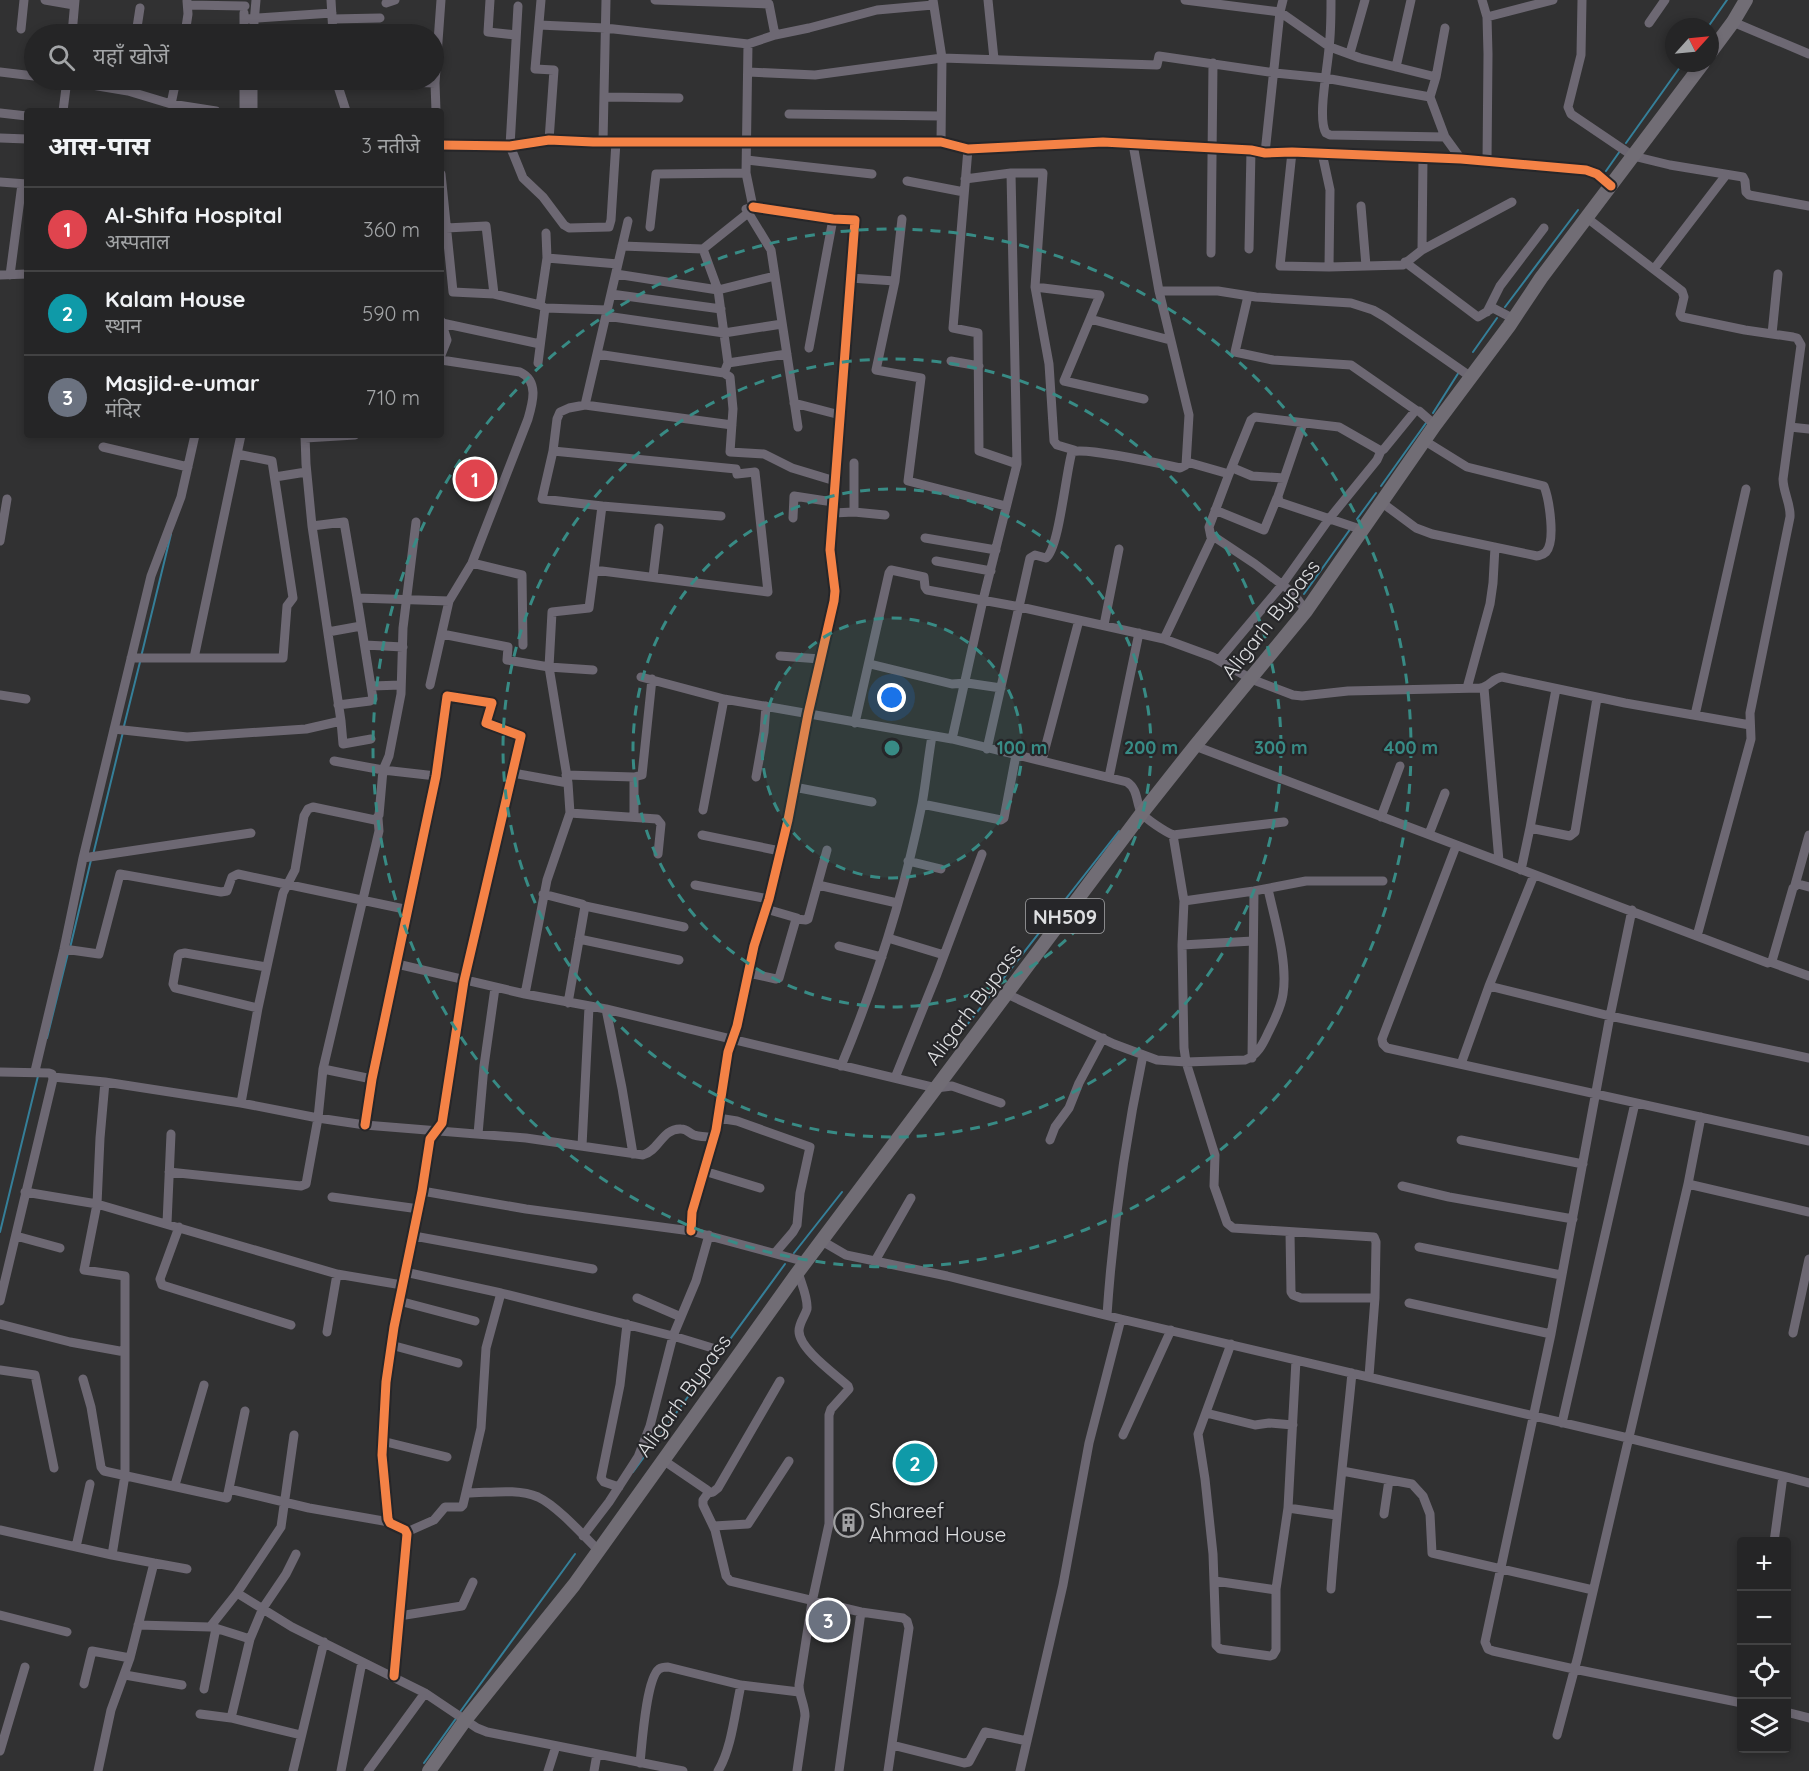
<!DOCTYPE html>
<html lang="hi">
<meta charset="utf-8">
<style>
body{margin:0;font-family:Quicksand,"Noto Sans Devanagari",sans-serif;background:#313132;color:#f1f3f6}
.controls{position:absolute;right:18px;bottom:18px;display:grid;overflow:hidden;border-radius:6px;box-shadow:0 3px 9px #0003}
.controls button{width:54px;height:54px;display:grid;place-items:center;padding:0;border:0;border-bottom:2px solid #424243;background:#252526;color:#f1f3f6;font:30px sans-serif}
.compass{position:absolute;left:1665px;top:18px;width:54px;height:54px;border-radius:50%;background:#252526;box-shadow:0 3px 9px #0003;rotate:63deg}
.you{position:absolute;left:892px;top:698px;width:21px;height:21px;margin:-15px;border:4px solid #fff;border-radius:50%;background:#1a73e8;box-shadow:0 0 0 9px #1a73e833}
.badge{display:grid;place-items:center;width:39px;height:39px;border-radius:50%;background:#a1a1a3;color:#fff;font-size:20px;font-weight:700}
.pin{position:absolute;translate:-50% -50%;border:3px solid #fff;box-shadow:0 2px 6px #0006}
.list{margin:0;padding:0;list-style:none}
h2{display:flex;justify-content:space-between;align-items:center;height:78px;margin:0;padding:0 24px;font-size:26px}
h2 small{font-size:20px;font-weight:400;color:#a3a5a7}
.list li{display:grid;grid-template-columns:39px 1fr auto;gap:18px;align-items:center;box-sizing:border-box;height:84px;padding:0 24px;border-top:2px solid #424243}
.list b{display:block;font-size:22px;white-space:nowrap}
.list p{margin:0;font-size:20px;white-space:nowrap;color:#a3a5a7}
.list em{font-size:20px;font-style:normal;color:#a3a5a7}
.icon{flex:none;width:33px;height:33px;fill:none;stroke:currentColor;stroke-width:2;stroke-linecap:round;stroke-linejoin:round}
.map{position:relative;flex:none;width:1809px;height:1771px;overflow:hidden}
.search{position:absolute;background:#252526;box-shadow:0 3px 9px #0003;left:24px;top:24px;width:420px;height:66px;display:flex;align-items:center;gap:15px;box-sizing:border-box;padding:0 21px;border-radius:33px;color:#a3a5a7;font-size:22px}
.panel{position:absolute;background:#252526;box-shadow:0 3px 9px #0003;left:24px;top:108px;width:420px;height:330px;border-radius:6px}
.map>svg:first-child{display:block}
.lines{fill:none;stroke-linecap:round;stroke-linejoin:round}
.stream{stroke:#357f99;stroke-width:2}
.minor{stroke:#6d6873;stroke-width:9}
.highway{stroke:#716d75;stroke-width:14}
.cycleway-casing{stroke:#262629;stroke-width:13}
.cycleway{stroke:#f48246;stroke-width:9}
.ring{fill:none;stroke:#388b85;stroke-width:3;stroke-dasharray:10 8}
.labels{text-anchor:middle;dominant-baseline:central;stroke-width:4.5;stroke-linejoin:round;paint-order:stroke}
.shield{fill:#262629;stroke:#a6a7a9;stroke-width:1.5}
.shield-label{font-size:20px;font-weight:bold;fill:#dddee0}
.street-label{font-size:21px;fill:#dddee0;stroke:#262629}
.poi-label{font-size:21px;fill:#dddee0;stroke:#262629;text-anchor:start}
.centre{fill:#388b85;stroke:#262629;stroke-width:3}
.ring-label{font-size:18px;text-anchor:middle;font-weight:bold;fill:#388b85;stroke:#262629;stroke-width:4.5;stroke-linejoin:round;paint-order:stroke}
</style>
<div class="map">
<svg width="1809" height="1771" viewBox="0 0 1809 1771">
<rect width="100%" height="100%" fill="#313132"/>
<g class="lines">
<path class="stream" d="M1708,27L1727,0
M1626,143L1683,63
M1606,171L1620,151
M1505,307L1578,210
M1473,352L1497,318
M1433,413L1459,372
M1381,486L1426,423
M1357,519L1376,493
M1304,594L1351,528
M141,657L171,534
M124,726L140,662
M93,855L123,732
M70,948L91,860
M963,1030L1119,831
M47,1038L68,953
M0,1232L38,1076
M794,1253L842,1192
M633,1472L785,1264
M460,1712L575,1554
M424,1763L457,1717"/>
<path class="minor" d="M45,0L74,5
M331,0L333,34
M490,0L488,32L516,35
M541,0L535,69L554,70L549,140
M655,0L769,4L775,35
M988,0L994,59
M1185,0L1280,12L1330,47L1360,58L1436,77
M1331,0C1331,16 1331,32 1329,48C1328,66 1317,119 1326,133L1330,135L1445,137
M1482,0L1487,17L1553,0
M1582,0L1581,55L1568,107L1571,114L1633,156L1670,165L1743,177L1745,181L1746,192L1749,195L1809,206
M386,3L395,0
M188,5L245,6
M518,6L510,146L523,178L543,197L564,225L569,228L609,227L611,220L616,142
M1487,17L1488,54L1487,162
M244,19L332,13
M332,19L380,18
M1733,22L1809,54
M1649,23L1665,0
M539,25L605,28L748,44L746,173L753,207L746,209L771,250L798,427
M1445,28L1436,77L1430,97L1445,137L1461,159
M21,29L24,0
M72,34L75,0
M136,34L140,8
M185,34L188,14L187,1
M244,34V13
M253,34L256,0
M748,44L775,35L809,28L877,10L933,5
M1350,53L1365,0
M1396,67L1411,0
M0,72L34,76
M748,72L815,75L942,58L933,0
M62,80L128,91L171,104L216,111
M336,80L435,83L436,111
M336,80L346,111
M435,83L441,0
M604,97L679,98
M171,104L176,80
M63,111L67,80
M244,111V80
M253,111V80
M0,113L27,116
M789,114L941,116
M0,138L27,139
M603,142L606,0
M941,142L942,58L1157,65L1159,56L1275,73L1325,78L1430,97
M441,145L510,146L549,140L593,142H941L968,149L1103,142L1251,150L1265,153L1292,152L1461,159L1586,170L1597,174L1611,186
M968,149L953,328L978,333L979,451L1017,464
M1292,152L1280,266L1329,267L1403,265L1422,250L1423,158
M1265,153L1280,12L1283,0
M1322,153L1330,190L1329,267
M747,160L872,174
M441,174L453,292L494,294L540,305L545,308L538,363
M965,179L1011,173H1043L1035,287L1049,364L1054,441L1057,445L1074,450
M907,181L964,192
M0,182L27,184
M1361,206L1366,266
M1587,218L1682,291L1684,297L1680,314L1682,317L1745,330L1793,337L1797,338L1801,345L1783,479C1783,492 1791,504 1790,517L1750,713L1751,739L1697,936
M628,221L585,405L569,408L560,412L557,419L553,451L542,499L602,506L721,516
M650,227L656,174L746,173
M446,228L486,226L494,294
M622,246L703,249L748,213
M703,249L718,290L728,363L724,373L730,377L733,409L730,452L764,454L792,468L835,481
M1249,249L1251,150
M1422,250L1512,202
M1211,253L1213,63
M547,258L618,264
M1405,262L1478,317L1493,308L1514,319
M1654,269L1726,175
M616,274L718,290L775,276
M0,275L27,274
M10,275L22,184
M850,278L895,281L876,370L921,378L908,481L1006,506
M895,281L902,219
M1035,287L1100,295L1064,381L1144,399
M1159,291H1218L1256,297L1351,303L1373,310L1385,317L1471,377
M611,294L721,309
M1248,296L1235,352L1273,360L1351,365L1417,411
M540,305L547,258L546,233
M545,308L607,310
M1487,312L1500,286L1544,228
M606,316L724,333L782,324
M1090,319L1170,340
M442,323L540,344
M1772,334L1778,274
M809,348L833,219
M597,354L724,373
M441,355L447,340L441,321
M951,361L979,366
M728,363L787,354
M794,403L840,415
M585,405L732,425
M1303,423L1278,496L1279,502L1363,530
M1790,427L1809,429
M305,435L306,464L312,526L341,721
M305,438L355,435
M103,447L188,467
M1187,462L1229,474L1251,420L1255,417L1339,427L1381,451L1384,449L1415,411H1419L1435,425
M1233,468L1252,476L1284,478
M275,477L306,472
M1381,502L1416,528L1432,534L1537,556C1541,555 1543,555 1546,552C1556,541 1549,499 1544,486L1467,467L1425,441
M1215,510L1264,530L1277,498
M854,512V463
M833,513L854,512L885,515
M793,518L794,496L833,502
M312,526L344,522L357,598L449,601
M1211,537L1209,527L1229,474
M925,538L996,550
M0,541L7,499
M936,561L991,571
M472,563L522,575L523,645
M594,570L602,506
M653,577L659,528
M1104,625L1119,549
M328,632L361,626
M442,634L508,647L507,660L549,667L593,670
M1164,639L1213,536L1255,564L1293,593L1306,611
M365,645L403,647
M780,656L820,659
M131,658H283L287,606L293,598L272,461L237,454
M194,658L241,435
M1219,660L1282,585L1329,519L1377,460L1381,451
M870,664L952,684L967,683L1001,688
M641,677L724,699L952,739L1127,782C1138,789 1136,802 1141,812C1145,819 1166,832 1173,835L1284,822
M430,685L449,601L472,563L528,419C533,402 539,381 520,372L441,360
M372,686L401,685
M1467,688L1490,604L1493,583L1495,547
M1484,688L1499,861
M0,695L26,699
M338,705L370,701L373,699L357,598
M1695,715L1746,489
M855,723L889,573L891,570L924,577L925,587L927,590L1020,607L1164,639L1213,657L1251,679L1293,695L1302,696L1348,691L1480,688C1489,687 1493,678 1502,677L1625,703L1750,725
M114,729L187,737L306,729L341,721L343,744L371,739
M952,739L983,600L1017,464L1011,173
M1195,746L1768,963L1772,961L1793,888L1798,884L1809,887
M987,749L1030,558L1035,555L1046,558C1059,549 1066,471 1072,452C1083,447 1162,464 1180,468L1186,465L1189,415L1159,291L1133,144
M1042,760L1079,620
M334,761L383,770L389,756L401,694L403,628L416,522
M513,773L568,783
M566,775L634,777L642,775L652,679
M634,777V816
M756,777L764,732L766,706
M1109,777L1139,633
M794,787L872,802
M922,804L1001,820L1004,818L1016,755
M703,810L724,699
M570,813L657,819L661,824L658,854
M1381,817L1400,766
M1530,828L1570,836L1575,832L1597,698
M1429,834L1445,793
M702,835L780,851
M1173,835L1184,901L1182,945L1184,1048L1186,1062L1215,1155L1214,1186L1227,1223L1233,1228L1374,1237L1376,1242L1375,1298L1369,1376
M1456,846L1382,1039L1383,1044L1387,1048L1809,1141
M83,858L251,833
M908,861L941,869
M1521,870L1530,828L1556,689
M695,885L769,899
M818,885L897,903
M1795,885L1809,835
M543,894L582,904L585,906L568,1003
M1184,901L1254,891L1306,881H1383
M585,906L684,927
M766,909L797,918
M1632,910L1610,1016L1551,1334L1485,1642L1488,1649L1493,1651L1574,1669L1742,1703
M888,938L944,955
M579,939L679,960
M1182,945L1253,941
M839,946L882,957
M64,949L99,954L120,874L221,892L227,891L232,877L238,874L409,910
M1770,962L1809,976
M397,964L525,994L606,1009L936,1088L952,1086L1001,1103
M749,973L776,979L779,978L796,919L806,920L808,919L827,850
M1489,986L1610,1016L1809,1058
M525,994L547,880L570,813L568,783L549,667L552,612L589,608L594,570L768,592L755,472L737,474L736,469L553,451
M1007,994L1114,1044L1157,1060L1186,1062L1245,1060C1257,1056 1263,1044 1268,1033C1274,1021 1281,1008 1283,994C1288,962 1275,921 1268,889
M258,1008L175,988L173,984L178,956L180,954L185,953L266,967
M606,1009L622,1088L633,1154
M1252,1058L1254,891
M1461,1064L1489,986L1534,875
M841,1066C876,982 904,894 922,804C926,782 928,759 932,736
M323,1069L372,1079
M35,1071L64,949L83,858L151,576L181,497L195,435
M0,1072L49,1073L52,1074L53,1079L0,1301
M53,1077L105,1082L241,1103L318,1118L365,1125L526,1138L643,1155C659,1151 662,1128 681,1129C687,1129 689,1133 694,1135C700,1137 708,1137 714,1137
M895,1078L937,974L982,854
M241,1103L258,1008L283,893L295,870L304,816L308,809L313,807L375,820L379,815L383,770L436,776
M718,1118L737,1121L810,1147L800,1193L797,1225L793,1232L775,1253
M365,1125L372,1079L436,776L447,696L492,703L486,723L521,736L464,981L442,1123L430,1139L422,1191L394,1327L386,1382L382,1455L388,1519L390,1523L405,1530L407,1534L394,1676
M478,1134L484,1066L495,988
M1050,1140L1055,1127L1069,1108L1079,1083L1103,1038
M1461,1140L1583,1164
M582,1146L589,1007
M704,1171L760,1188
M169,1172L301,1186L306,1184L318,1118L323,1069L379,831L378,818
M1688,1184L1809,1212
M1402,1186L1449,1197L1573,1219
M422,1191L526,1209L691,1231L806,1262
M25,1192L97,1204L337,1274L402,1285
M332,1197L419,1209
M167,1223L171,1134
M179,1227L160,1279L162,1285L291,1325
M691,1231L692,1212L716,1130L728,1052L737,1026L754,946L769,899L788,820L808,714L834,601L835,591L830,550L855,220L833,219L753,207
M1290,1232L1291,1292L1293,1295L1301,1298H1375
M16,1236L60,1248
M414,1236L593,1269
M822,1241L846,1255L947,1276L1121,1319L1628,1438L1783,1476L1774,1542
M1419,1247L1561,1275
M875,1261L911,1198
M405,1272L501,1293
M637,1298L681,1317
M399,1301L475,1321
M1409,1303L1551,1334
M1107,1315C1113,1227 1125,1141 1143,1055
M0,1324L70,1342L125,1352
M327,1332L337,1274
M1793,1333L1809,1259
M1231,1344L1198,1434L1205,1479L1213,1554L1216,1639V1645L1220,1649L1270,1656L1273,1655L1276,1650V1589L1288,1508L1296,1360
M391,1345L458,1363
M0,1370L35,1375L54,1468
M83,1379L91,1407L101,1467L104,1471L227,1498L245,1411
M1206,1413L1255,1425L1269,1423L1293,1425
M1562,1423L1635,1103
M1123,1435L1171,1330
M382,1441L447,1457
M663,1460L707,1490L708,1493L703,1500V1505L715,1530L726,1576L730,1581L861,1612L903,1618L907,1621L909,1628L888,1771
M1342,1471L1412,1484L1423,1496L1430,1514L1432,1553L1593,1590
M1783,1476L1809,1483
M175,1485L204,1385
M619,1487L604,1482L601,1478L620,1385L627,1324
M229,1489L309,1508L389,1522
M467,1493C489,1493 517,1488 538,1497C557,1506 583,1535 599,1551
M708,1493L713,1492L718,1488L780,1381
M1288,1508L1336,1515
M1384,1514L1389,1480
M714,1526L748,1524L789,1461
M0,1530L112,1555
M407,1532L434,1520L445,1507H461L463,1505L481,1428L486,1348L501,1293L673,1336L719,1350
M583,1536L609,1502L638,1457L650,1426L673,1336L696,1281L709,1235
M76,1547L90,1484
M154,1563L187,1569
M1215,1581L1276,1590
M1331,1589C1336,1517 1345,1445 1352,1373
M237,1593L292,1627L425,1693L477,1728L487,1732L683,1771
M0,1615L67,1632
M399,1616L462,1606L473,1582
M138,1625L210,1627L237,1593L281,1527L294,1435
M212,1627L250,1639
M125,1675L182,1685
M84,1684L92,1651L130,1658
M204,1689L216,1628
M1786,1712L1809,1718
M200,1714L231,1718L301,1735
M231,1718L250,1639L263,1608L286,1574L296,1554
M1557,1735L1578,1656L1688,1184L1701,1117
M892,1745L964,1763L969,1762L985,1732L1027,1741
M0,1751L25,1667
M640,1763C642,1745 646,1679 659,1669C662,1667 664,1667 668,1667L741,1685L799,1692
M98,1771L111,1710L130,1658L154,1563L112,1555L125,1475V1276L84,1270L97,1204L100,1138L105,1082
M293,1771L324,1642
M341,1771L362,1662
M368,1771L425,1693
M548,1771L556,1746
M594,1771L597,1754
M718,1771C732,1748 735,1711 741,1685
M797,1771L805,1716C805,1705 799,1696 799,1685L812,1602L829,1524V1415L831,1409L849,1389L848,1386C835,1374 799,1349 799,1331C799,1323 805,1316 807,1309C808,1297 801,1283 798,1272
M839,1771L861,1612
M1020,1771L1063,1585L1089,1443L1121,1319"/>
<path class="highway" d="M1710,53L1733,22L1746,0
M429,1771L466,1719L574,1585L798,1272L1142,813L1195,746L1306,611L1435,425L1509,326L1541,278L1703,63"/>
<defs>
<path id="cycleway" d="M441,145L510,146L549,140L593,142H941L968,149L1103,142L1251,150L1265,153L1292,152L1461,159L1586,170L1597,174L1611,186
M365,1125L372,1079L436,776L447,696L492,703L486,723L521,736L464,981L442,1123L430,1139L422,1191L394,1327L386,1382L382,1455L388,1519L390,1523L405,1530L407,1534L394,1676
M691,1231L692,1212L716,1130L728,1052L737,1026L754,946L769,899L788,820L808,714L834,601L835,591L830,550L855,220L833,219L753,207"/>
</defs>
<use href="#cycleway" class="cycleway-casing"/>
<use href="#cycleway" class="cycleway"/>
</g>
<circle cx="892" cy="748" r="130" fill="#388b85" fill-opacity=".12"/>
<g class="ring">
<circle cx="892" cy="748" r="130"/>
<circle cx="892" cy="748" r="259"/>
<circle cx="892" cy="748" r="389"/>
<circle cx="892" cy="748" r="519"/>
</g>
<defs>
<symbol id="building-ring" viewBox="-11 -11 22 22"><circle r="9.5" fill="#262629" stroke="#a1a1a3" stroke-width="1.5"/><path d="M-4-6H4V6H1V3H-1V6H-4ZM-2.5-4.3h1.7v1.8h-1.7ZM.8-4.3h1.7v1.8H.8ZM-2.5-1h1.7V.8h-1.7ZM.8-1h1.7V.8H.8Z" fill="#a1a1a3"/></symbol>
</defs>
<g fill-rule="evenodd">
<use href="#building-ring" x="832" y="1506" width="33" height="33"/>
</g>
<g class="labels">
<rect class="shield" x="1026" y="899" width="78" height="34" rx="4.5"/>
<g class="shield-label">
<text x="1065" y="916">NH509</text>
</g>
<g class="street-label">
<text transform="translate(1270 619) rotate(-52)">Aligarh Bypass</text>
<text transform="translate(973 1004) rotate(-53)">Aligarh Bypass</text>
<text transform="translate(683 1395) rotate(-54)">Aligarh Bypass</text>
</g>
<g class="poi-label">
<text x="869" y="1510">Shareef<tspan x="869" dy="24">Ahmad House</tspan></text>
</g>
</g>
<circle cx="892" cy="748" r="9" class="centre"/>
<g class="ring-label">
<text x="1022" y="754">100 m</text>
<text x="1151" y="754">200 m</text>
<text x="1281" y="754">300 m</text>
<text x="1411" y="754">400 m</text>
</g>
</svg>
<div class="controls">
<button>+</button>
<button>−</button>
<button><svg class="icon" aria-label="locate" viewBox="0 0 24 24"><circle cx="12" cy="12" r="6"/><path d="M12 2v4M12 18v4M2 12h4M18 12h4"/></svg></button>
<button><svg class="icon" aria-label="layers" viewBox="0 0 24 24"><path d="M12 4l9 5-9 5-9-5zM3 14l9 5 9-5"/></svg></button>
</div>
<svg class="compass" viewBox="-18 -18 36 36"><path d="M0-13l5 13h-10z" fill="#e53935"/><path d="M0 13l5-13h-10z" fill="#a3a5a7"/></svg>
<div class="you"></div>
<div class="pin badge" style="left:475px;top:479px;background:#e0444e">1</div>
<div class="pin badge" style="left:915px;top:1463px;background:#0f9aa8">2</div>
<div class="pin badge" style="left:828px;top:1620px;background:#6b7280">3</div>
<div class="search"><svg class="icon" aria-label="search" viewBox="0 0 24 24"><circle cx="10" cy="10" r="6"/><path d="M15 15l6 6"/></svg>यहाँ खोजें</div>
<section class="panel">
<h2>आस-पास<small>3 नतीजे</small></h2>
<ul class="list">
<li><span class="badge" style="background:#e0444e">1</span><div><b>Al-Shifa Hospital</b><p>अस्पताल</p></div><em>360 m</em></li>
<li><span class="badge" style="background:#0f9aa8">2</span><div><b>Kalam House</b><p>स्थान</p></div><em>590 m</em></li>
<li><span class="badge" style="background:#6b7280">3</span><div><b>Masjid-e-umar</b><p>मंदिर</p></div><em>710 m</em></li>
</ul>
</section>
</div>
